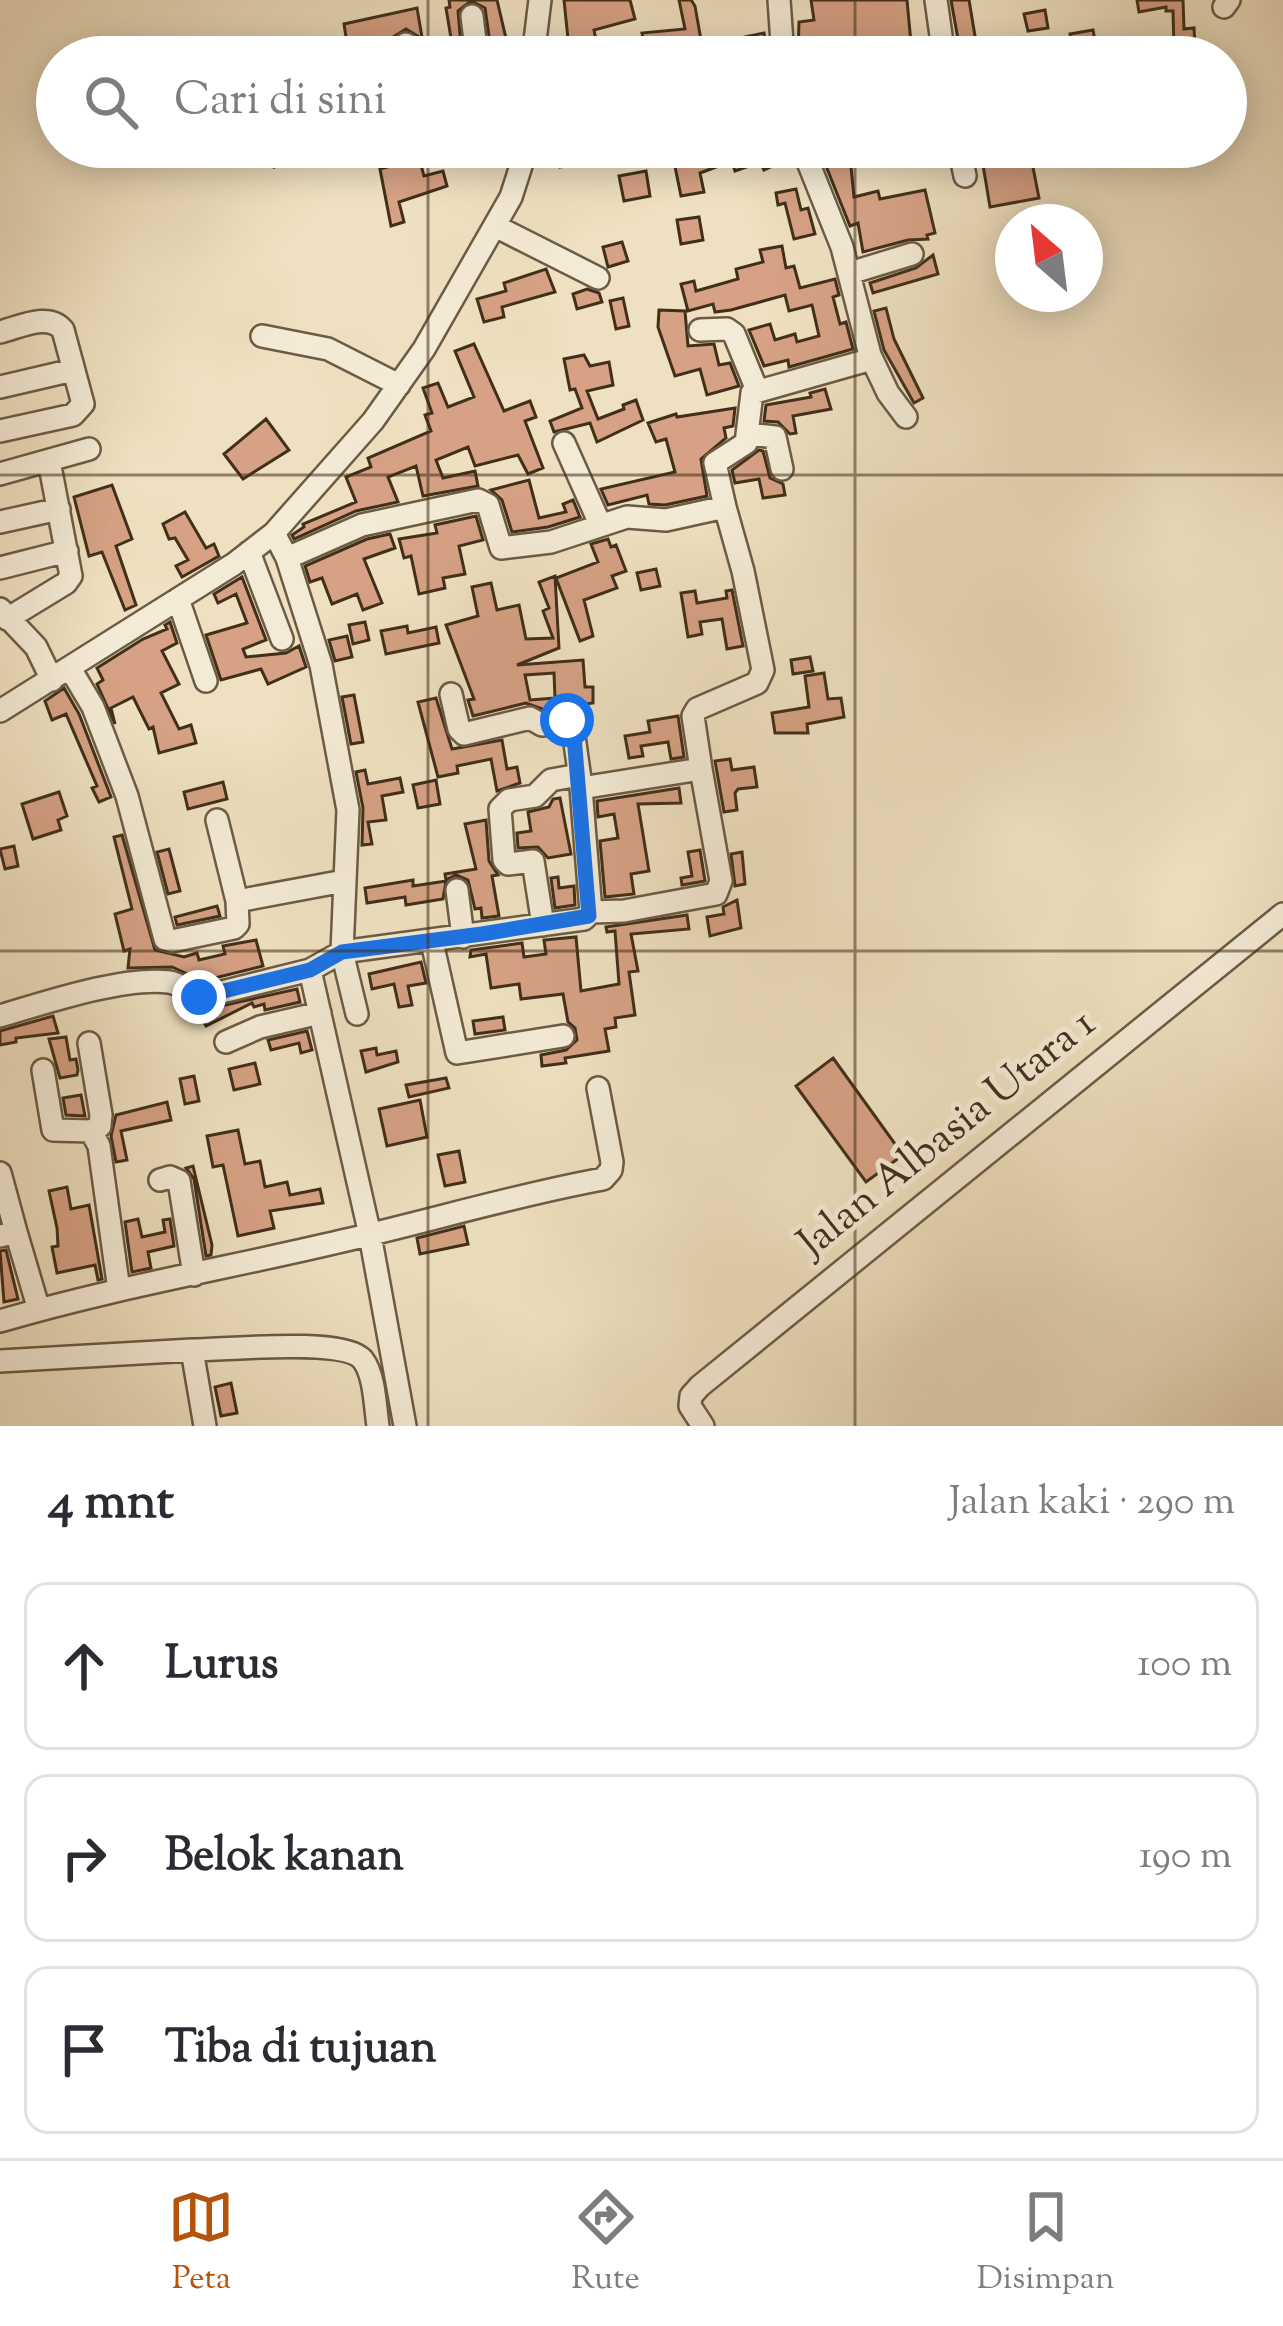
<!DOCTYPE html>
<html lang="id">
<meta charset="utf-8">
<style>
body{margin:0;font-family:"Sorts Mill Goudy",serif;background:#f2f2f3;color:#2b2b33}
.compass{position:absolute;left:995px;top:204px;width:108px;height:108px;border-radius:50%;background:#fff;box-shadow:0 6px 30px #0003;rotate:332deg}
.stop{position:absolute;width:36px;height:36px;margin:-27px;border:9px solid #1a73e8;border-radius:50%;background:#fff}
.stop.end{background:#1a73e8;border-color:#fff;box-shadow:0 3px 12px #0008}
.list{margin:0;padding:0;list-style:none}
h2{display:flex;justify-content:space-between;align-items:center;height:156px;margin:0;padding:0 48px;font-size:51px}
h2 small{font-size:39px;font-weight:400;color:#7c7c81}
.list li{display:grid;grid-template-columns:78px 1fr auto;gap:36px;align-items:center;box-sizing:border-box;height:168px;margin:0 24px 24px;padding:0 24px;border:3px solid #e1e1e2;border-radius:24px}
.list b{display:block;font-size:45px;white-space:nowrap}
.list em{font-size:39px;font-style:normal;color:#7c7c81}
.icon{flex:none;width:66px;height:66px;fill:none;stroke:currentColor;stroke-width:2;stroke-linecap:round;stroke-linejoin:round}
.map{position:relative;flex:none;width:1283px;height:1426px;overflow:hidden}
.search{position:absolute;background:#fff;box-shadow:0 6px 30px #0003;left:36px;right:36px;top:36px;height:132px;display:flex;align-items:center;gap:30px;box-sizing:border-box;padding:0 42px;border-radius:66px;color:#7c7c81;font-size:45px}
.sheet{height:732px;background:#fff}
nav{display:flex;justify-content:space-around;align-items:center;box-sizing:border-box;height:168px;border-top:3px solid #e1e1e2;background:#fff;font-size:33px;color:#7c7c81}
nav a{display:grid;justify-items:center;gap:6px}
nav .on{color:#b45309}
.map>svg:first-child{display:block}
.building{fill:#d6a184;stroke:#412f1a;stroke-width:3;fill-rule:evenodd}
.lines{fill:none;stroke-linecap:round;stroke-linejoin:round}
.minor-casing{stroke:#6c5b44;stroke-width:26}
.minor{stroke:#f4ebd6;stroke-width:21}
.route{stroke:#1a73e8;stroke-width:15}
.grid{fill:none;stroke:#412f1a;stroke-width:3;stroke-opacity:0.55}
.labels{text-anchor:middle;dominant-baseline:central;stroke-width:10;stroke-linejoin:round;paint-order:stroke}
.street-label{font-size:42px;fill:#412f1a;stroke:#f4ebd6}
</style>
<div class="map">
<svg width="1283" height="1426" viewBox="0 0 1283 1426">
<rect width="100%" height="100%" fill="#eee0c0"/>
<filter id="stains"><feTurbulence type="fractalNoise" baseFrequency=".00167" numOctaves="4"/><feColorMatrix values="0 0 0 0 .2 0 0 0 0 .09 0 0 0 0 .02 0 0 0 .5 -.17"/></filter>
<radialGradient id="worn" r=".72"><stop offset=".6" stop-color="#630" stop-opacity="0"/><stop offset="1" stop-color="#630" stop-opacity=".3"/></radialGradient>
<path class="building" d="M449,0H497L508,47L491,50L485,8L471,1L458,11L462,57H422L419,37L406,29L393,37L392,57H349L344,24L417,8L424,49L452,44L446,8L450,7Z
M564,0H630L635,19L594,30L596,40L568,39Z
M679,0H691L695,6L704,57H687L685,41L645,49L642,33L685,29Z
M811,0H907L911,43L874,46L876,57H851L850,48L798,57L799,22L814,20Z
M951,0H969L976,42L959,45Z
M1137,0H1183L1184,29L1194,28L1195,47L1174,48L1173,11H1166V7L1139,12Z
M1045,10L1048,28L1028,31L1024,14Z
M1093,30L1096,46L1073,50L1070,34Z
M764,33L768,57H749L745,37Z
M1028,39L1031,57H1014L1012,42Z
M283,147L284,151L304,147L306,156L274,167L269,151Z
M556,147H579L581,163L560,167Z
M671,147H787L790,158L764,170L760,162L735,171L732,161L700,173L704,192L681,196Z
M849,147L854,197L878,191L880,199L925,190L935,233L927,235L928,239L908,240L863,252L858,223L850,226L820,151Z
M980,147H1029L1039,198L990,207Z
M419,158L424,176L443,171L447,186L399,202L404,222L391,226L380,169Z
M646,171L650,196L624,201L619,176Z
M796,189L801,210L808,208L815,234L794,239L785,203L778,205L776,193Z
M699,217L703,240L681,244L677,220Z
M622,242L628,261L608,267L603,247Z
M782,246L786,268L794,266L800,288L835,279L839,295L833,297L840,324L846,322L853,349L789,367L788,360L764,366L749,330L770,324L775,340L795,334L797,342L819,336L812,305L789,311L785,295L731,310L715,312L713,304L688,311L681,284L694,281L696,291L738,279L736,269L763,262L760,250Z
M933,255L938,274L873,293L870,283L916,268Z
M546,269L555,292L502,307L504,317L484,322L477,299L506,291L504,283Z
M587,289L599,293L602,302L577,309L573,294Z
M623,298L629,326L616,329L610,301Z
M886,308L894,339L923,398L914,403L884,350L874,311Z
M659,310L685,311L688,346L714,344L719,365L730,363L739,386L707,395L700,369L675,376L658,327Z
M474,344L504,411L530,401L536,417L525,421L543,468L528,474L518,455L475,466L468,447L436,460L443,478L475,471L478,486L423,496L416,466L388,477L398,502L356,511L294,539L292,535L304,527L303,524L356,502L346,477L371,467L368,458L431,431L425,415L432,413L423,388L438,383L448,407L474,397L455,351Z
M584,355L590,366L609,362L613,385L587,391L598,419L624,409L623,405L636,400L643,420L597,442L590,423L554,432L550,421L582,408L575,389L570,390L564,359Z
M825,389L831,409L793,416L796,433L790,434L778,422L764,421L766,405L811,397L810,393Z
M735,408L733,426L724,428L726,438L701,459L707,496L665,505L649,504L647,495L608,505L601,489L675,472L666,439L656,442L648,423L676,414L677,417Z
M266,419L289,450L243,479L224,454Z
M759,450L763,451L770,478L783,484L785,495L763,498L759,479L735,483L732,470Z
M529,480L539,518L566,512L563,504L573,500L580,517L548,527L512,532L502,500L491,490Z
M112,485L132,539L116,546L136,605L125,610L102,552L89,556L74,497Z
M185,512L206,548L214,544L219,556L182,577L176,566L188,560L175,538L169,539L163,524Z
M476,516L483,540L459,546L465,574L443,578L445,588L419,594L411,556L404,558L399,539L437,533L435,525Z
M390,534L395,548L364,559L382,603L363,610L357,594L332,604L322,578L310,582L305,566L367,539Z
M608,539L611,547L616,545L626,571L612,576L617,588L584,600L593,636L580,641L556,578L598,562L591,544Z
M656,569L660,586L641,590L637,573Z
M555,576L559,648L517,665L583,660L585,687H593V703L545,710L526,703L473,716L468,700L474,699L446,625L478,616L472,587L491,583L497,610L519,605L526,639L553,638L543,611L549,608L539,582ZM554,673L555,698L530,700L525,675Z
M242,577L266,640L243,649L246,657L286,653L299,646L306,667L268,684L261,669L221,680L206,635L247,623L236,594L218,603L214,594Z
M732,590L743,646L727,649L722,619L700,622L702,634L688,637L681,593L695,591L697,603L727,598L726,591Z
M170,622L177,643L162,651L179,684L161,693L179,729L191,725L196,743L159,753L153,727L149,729L133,697L111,708L115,724L97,684L103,680L97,668L143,639L167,629L165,625Z
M365,622L369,640L353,644L349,625Z
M407,626L408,633L436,627L439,643L386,654L381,631Z
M347,636L352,657L335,661L329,640Z
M810,657L813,671L793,674L791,660Z
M824,673L828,699L841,698L844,717L807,724L808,733H775L772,713L809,707L805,676Z
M64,688L79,714L111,797L99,802L92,788L97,786L66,714L52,720L45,701Z
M354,695L363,742L351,744L342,697Z
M436,698L452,749L502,740L507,769L517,767L520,783L497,791L491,759L457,766L458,773L438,777L418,702Z
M678,716L684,757L671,759L668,742L641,746L643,756L629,758L625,736L650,732L648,721Z
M730,759L732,770L754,767L757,787L738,789L735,793L737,810L724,812L715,761Z
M365,770L368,784L400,778L403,792L382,796L386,820L368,822L372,844L362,845L363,808L356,772Z
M436,780L440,804L418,808L413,785Z
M223,782L227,799L188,809L184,792Z
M679,788L681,803L638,804L649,871L631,874L634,894L605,897L600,841L618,838L614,814L598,817L597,801Z
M59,792L67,816L58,820L61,830L33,839L22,804Z
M560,798L571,854L548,858L538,847L518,848L517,833L531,831L528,812L549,807L553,799Z
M486,820L489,861L498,875L492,876L499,916L482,918L481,908L475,909L468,880L456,875L446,880L445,874L476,869L465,824Z
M122,835L155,950L184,957L197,953L199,960L225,954L223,946L256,940L263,966L203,981L172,967L128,968L130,949L124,951L115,914L132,909L114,837Z
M14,846L18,866L5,869L0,849Z
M169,849L180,891L168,894L157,852Z
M700,850L705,881L682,885L681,878L692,876L688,852Z
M742,852L745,884L735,886L731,854Z
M558,877L559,888L574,886L575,905L555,908L551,878Z
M413,880V886L446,881L443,899L406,905L405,897L367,903L365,888Z
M737,900L741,928L710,936L707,917L724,914L723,907Z
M217,906L220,916L177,925L175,917Z
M687,915L689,929L631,934L638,971L629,972L635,1015L615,1018L616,1027L605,1029L609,1051L565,1058L566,1063L542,1066L541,1055L566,1050L577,1040L575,1028L568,1022L563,994L521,999L519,984L491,988L486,954L470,957L471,950L522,943L524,957L546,954L544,940L576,937L581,991L619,984L615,931L607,932L606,927Z
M421,962L426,983L408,986L412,1005L399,1007L394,984L372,989L369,974Z
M297,989L300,1002L265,1010L264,1004L254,1007L252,1003L206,1026L198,1011Z
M53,1016L58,1033L16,1038V1042L0,1045V1031Z
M503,1017L505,1030L475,1034L473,1021Z
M307,1031L312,1050L301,1053L299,1043L271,1050L268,1040Z
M66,1037L70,1060L76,1059L78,1070L77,1075L60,1078L49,1039Z
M376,1048L377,1055L396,1051L398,1062L366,1072L361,1051Z
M833,1058L903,1155L866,1182L796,1086Z
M255,1063L260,1084L234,1090L229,1069Z
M194,1076L199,1101L185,1104L180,1079Z
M446,1078L449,1088L409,1097L406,1085Z
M81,1095L85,1116L66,1115L63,1098Z
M420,1100L427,1137L387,1146L379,1109Z
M167,1102L171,1120L121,1131L127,1160L116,1162L111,1136L116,1115Z
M238,1130L245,1164L260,1161L265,1187L287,1182L290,1195L320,1189L323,1203L270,1211L274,1228L238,1236L223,1165L213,1167L207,1136Z
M459,1151L465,1182L445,1186L438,1155Z
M193,1166L212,1245L211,1255L206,1256L194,1179L186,1168Z
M67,1187L71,1209L89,1205L102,1279L98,1280L95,1265L57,1273L52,1247L58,1246L57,1228L49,1191Z
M138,1219L142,1237L165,1232L163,1220L170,1219L174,1246L148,1252L151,1268L132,1272L125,1222Z
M464,1226L468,1244L420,1254L417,1238Z
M6,1250L18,1299L4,1302L0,1251Z
M231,1383L237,1413L221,1416L215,1387Z"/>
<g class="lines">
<defs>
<path id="minor" d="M779,0L783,57
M936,0L944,57
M1224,7L1229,0
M472,16L477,57
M406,44L407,57
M533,57L540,0
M547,57L587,52
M491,147L495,155L526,149
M959,147L965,176
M495,226L598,278
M850,273L912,254
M700,330L727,329L734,334L757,390
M0,332C20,327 49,312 63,330L83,404L73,415L0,431
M262,336L328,349L399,385
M870,355L888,393L906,417
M0,387L73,370
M748,434L775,437L782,469
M564,443L600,524
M0,474L89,449
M0,522L59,509
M274,533L287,558L321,665L348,810L342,952L310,970L370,1235L405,1426
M249,552L282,639
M287,558L362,525L478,500L488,505L501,548L551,542L627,517L666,520L725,507L715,463L746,443L752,393L865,361L870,355L842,247L802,147
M0,568L67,551
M178,599L206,681
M0,609L36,647L52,680
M7,619L66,583L71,576L49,461
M71,670L93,707L127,796L165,939L172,941L234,928L238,924L237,901
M451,694L459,729L464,734L530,718L542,725L572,722L581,786
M0,711L234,564L274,533L373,421L424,349L511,197L527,147
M217,820L237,901L344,881
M457,890L463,937
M591,912L624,911L716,894L721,881L701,769
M543,925L533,861L508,864L504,860L500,809L509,800L535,796L551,780L579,775
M432,942L457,1053L563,1036
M357,1014L342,952L584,919L591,912L581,788L701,769L693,716L697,709L757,683L763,670L743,571L725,507
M0,1016C44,1003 124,976 169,982C182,984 190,994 202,997L310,970
M226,1042L260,1027L320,1013
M89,1043L101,1115L100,1126L91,1131
M43,1070L53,1130L91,1131L99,1146L119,1290
M0,1173L16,1232
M160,1180L170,1177L179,1181L194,1275
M0,1236L16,1232L39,1310
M0,1321C112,1288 228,1268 342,1241C430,1221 515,1195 603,1179L611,1170L612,1162L598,1088
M192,1350C224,1350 345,1337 363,1360C375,1376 375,1407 378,1426
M0,1361L192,1350L205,1426
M703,1426L690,1406L691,1396L700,1386L1283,914"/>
</defs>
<use href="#minor" class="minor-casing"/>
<use href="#minor" class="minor"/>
</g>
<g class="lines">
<path class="route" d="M199,997L310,970L342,952L482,934L589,916L573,724L567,720"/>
</g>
<path class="grid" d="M428,0V57M855,0V57M428,147V1426M855,147V1426M0,475H1283M0,951H1283"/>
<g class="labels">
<g class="street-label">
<text transform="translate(948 1135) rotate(-39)">Jalan Albasia Utara 1</text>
</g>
</g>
<rect width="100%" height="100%" filter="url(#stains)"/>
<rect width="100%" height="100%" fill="url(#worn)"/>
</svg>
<svg class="compass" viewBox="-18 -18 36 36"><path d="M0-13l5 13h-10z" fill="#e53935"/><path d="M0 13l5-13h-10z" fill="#7c7c81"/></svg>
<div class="stop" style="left:567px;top:720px"></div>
<div class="stop end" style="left:199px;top:997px"></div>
<div class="search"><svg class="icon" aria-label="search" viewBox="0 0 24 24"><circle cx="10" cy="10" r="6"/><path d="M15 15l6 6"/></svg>Cari di sini</div>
</div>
<section class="sheet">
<h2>4 mnt<small>Jalan kaki · 290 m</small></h2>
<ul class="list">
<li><svg class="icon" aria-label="ahead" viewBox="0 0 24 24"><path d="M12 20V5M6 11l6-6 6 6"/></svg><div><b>Lurus</b></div><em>100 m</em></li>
<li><svg class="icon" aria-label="right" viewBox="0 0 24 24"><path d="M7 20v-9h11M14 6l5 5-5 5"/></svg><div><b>Belok kanan</b></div><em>190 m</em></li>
<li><svg class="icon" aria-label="arrive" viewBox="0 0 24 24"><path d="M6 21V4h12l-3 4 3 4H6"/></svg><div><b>Tiba di tujuan</b></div></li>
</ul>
</section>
<nav>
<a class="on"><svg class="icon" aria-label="map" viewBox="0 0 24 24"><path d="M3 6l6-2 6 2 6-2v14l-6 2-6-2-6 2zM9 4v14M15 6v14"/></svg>Peta</a>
<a><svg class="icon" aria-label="directions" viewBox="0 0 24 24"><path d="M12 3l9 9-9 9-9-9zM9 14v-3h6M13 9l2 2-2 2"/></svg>Rute</a>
<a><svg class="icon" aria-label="saved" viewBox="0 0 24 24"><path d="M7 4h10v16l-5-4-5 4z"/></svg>Disimpan</a>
</nav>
